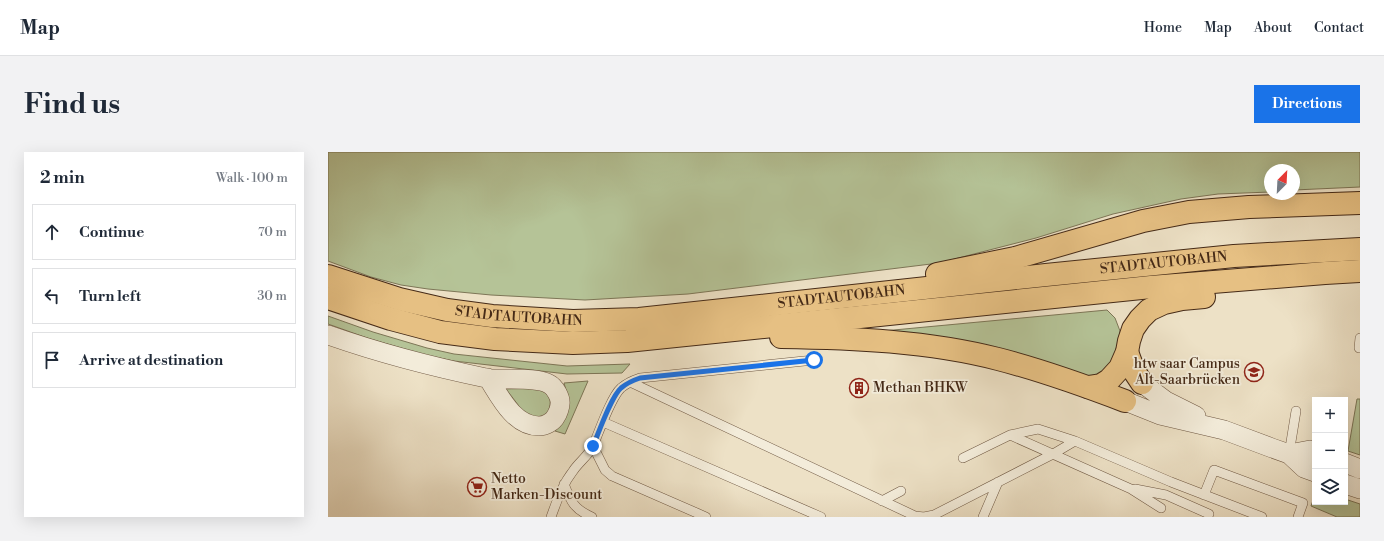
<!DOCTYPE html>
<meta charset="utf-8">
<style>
body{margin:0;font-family:"Libre Bodoni",serif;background:#f2f2f3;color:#1f2937}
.controls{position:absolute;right:12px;bottom:12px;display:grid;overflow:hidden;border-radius:0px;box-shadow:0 4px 16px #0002}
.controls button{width:36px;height:36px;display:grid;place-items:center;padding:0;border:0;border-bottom:1px solid #e0e1e3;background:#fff;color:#1f2937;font:20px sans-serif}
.compass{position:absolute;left:936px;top:12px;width:36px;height:36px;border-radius:50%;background:#fff;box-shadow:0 4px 16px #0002;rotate:24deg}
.stop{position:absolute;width:12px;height:12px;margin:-9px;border:3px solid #1a73e8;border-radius:50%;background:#fff}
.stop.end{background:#1a73e8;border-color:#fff;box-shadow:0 1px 4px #0008}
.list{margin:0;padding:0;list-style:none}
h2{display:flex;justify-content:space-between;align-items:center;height:52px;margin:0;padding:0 16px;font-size:17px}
h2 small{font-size:13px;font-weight:400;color:#747a83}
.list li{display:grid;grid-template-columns:26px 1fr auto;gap:12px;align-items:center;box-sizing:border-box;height:56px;margin:0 8px 8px;padding:0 8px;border:1px solid #e0e1e3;border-radius:0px}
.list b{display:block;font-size:15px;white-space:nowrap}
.list em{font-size:13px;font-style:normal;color:#747a83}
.icon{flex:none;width:22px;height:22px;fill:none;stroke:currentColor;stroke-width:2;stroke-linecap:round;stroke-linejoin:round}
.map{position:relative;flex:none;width:1032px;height:365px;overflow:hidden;border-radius:0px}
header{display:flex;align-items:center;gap:24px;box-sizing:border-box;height:56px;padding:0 20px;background:#fff;border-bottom:1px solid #e0e1e3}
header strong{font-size:19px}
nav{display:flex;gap:22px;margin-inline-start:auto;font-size:14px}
.intro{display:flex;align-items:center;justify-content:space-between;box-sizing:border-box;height:96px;padding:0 24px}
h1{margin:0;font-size:28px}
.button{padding:10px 18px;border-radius:0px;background:#1a73e8;color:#fff;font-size:14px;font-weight:700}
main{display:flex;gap:24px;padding:0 24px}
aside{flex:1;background:#fff;border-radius:0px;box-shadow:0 4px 16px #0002}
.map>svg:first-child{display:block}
.green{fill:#b5c397;stroke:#7d7657}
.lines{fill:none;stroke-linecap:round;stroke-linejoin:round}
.lane-casing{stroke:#6f5843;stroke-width:10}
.street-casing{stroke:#6f5843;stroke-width:20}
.highway-casing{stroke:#452a17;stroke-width:24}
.lane{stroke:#f3ecda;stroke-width:9}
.street{stroke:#f3ecda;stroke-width:19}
.highway{stroke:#e6c083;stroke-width:22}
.route{stroke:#1a73e8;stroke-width:5}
.labels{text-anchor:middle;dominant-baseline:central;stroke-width:3.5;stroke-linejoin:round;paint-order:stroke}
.street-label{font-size:14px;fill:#452a17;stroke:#f3ecda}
.poi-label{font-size:14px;fill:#452a17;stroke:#f3ecda;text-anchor:start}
</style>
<header>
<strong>Map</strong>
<nav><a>Home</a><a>Map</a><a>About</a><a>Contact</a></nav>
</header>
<div class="intro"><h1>Find us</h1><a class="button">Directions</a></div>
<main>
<aside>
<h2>2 min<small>Walk · 100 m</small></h2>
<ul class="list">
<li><svg class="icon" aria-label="ahead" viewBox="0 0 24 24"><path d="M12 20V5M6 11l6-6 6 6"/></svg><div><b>Continue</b></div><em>70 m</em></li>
<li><svg class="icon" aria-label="left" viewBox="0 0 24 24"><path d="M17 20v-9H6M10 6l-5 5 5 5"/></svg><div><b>Turn left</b></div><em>30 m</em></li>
<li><svg class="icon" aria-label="arrive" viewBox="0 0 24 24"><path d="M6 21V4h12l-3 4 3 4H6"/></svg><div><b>Arrive at destination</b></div></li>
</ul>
</aside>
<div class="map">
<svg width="1032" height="365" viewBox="0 0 1032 365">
<rect width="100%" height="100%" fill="#ede1c6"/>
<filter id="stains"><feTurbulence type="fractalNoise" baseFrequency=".005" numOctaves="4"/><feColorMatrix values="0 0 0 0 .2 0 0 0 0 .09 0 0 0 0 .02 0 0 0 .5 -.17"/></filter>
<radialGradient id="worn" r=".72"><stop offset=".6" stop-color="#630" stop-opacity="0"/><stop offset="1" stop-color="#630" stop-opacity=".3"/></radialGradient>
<path class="green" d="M0,0H1032V35L966,38V18H942V40L890,42L853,47L785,62L708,86L611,111L360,142L257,148L163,143L100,137L73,133L43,125L0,109Z
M779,158L787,166L792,179V188L785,211L770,224L757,225L555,179Z
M0,164L45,180L99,196L126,202L239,214L302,212L294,221L239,222L126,209L97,203L42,187L0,172Z
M260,229L237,282L227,279L233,270L241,249L236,231Z
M207,236C221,240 226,248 219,262L209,267L197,262L178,237Z
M1029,247H1032V303L1020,299Z
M987,343V350H1017V347L1032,352V365H1009L983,354Z"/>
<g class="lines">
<defs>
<path id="lane" d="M1031,196L1032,186
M302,230L587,364L596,365L606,363L725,302L747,289
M275,270L493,365
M682,283L803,337L833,356
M265,294L277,318L284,324L378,365
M961,302L968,259
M635,306L682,283L710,277L747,289L843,330L934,365
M236,332C243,350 246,357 264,365
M807,337L838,343L881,362
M876,343L886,318L975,351L970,365
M554,349L573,339
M223,365C229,349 234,333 245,319C251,310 260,304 265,294C271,280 283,245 293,236C299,231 306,228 312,226L486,208
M655,365L670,330"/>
<path id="street" d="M0,183C51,201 105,215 158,226C175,229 207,224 221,232C227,235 233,246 232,252C232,255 230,261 228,264C225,270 217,274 211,274C186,274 172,245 160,226
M814,231L838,249L868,264
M797,249L832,263L896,278L944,296L961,302L976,316L987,320
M961,302L982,298L987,300
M1017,311L1032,317
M1017,332L1032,337"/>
<g id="highway">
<path d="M609,122L687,106L815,69L861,60L921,55L1032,51"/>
<path id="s1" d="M0,124L71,147L119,158L164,164L245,169L311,167L718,123L906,104L1032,97"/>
<path d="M0,146L63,167L112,180L167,187L245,191L299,189L823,135L997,121L1032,119"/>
<path d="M453,185C525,186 600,189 670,207C713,218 755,233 797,249"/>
<path d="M799,200L806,219L814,231"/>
<path d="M760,235L773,233L781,228L792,216L799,200L801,189L805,177L812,167L821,158L836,151L854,147L876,145"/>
</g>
</defs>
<use href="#lane" class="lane-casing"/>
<use href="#street" class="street-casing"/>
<use href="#highway" class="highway-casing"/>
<use href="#lane" class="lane"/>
<use href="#street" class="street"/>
<use href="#highway" class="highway"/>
</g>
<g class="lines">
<path class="route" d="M265,294C271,280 283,245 293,236C299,231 306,228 312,226L486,208"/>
</g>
<defs>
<symbol id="university-ring" viewBox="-11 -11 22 22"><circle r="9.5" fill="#f3ecda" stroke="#8f2418" stroke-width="1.5"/><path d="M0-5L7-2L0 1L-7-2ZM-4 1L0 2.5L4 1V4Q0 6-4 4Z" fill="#8f2418"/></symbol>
<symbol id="building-ring" viewBox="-11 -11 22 22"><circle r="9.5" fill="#f3ecda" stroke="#8f2418" stroke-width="1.5"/><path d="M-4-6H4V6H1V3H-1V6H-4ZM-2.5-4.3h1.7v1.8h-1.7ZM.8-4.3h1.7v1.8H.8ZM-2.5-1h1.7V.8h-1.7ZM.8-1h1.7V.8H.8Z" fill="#8f2418"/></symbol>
<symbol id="supermarket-ring" viewBox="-11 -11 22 22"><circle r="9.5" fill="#f3ecda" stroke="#8f2418" stroke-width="1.5"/><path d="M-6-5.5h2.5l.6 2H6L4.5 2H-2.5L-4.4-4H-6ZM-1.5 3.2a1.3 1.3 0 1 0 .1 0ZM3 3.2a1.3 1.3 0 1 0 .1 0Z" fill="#8f2418"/></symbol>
</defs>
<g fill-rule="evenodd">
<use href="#university-ring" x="915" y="209" width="22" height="22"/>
<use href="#building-ring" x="520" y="225" width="22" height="22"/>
<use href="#supermarket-ring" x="138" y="324" width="22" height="22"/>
</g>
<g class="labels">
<g class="street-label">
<text stroke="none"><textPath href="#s1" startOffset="844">STADTAUTOBAHN</textPath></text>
<text stroke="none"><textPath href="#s1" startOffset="520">STADTAUTOBAHN</textPath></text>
<text stroke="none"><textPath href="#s1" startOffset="196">STADTAUTOBAHN</textPath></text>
</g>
<g class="poi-label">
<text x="912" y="212" text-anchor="end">htw saar Campus<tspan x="912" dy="16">Alt-Saarbrücken</tspan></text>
<text x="545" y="236">Methan BHKW</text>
<text x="163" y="327">Netto<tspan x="163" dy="16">Marken-Discount</tspan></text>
</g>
</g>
<rect width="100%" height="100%" filter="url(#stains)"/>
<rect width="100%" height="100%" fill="url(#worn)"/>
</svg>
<div class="controls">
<button>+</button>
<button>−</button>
<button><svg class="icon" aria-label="layers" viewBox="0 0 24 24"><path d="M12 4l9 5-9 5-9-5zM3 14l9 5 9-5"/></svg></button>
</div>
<svg class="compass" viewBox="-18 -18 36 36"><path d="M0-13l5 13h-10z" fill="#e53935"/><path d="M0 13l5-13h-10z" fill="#747a83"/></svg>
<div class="stop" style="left:486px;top:208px"></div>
<div class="stop end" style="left:265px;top:294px"></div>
</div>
</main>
